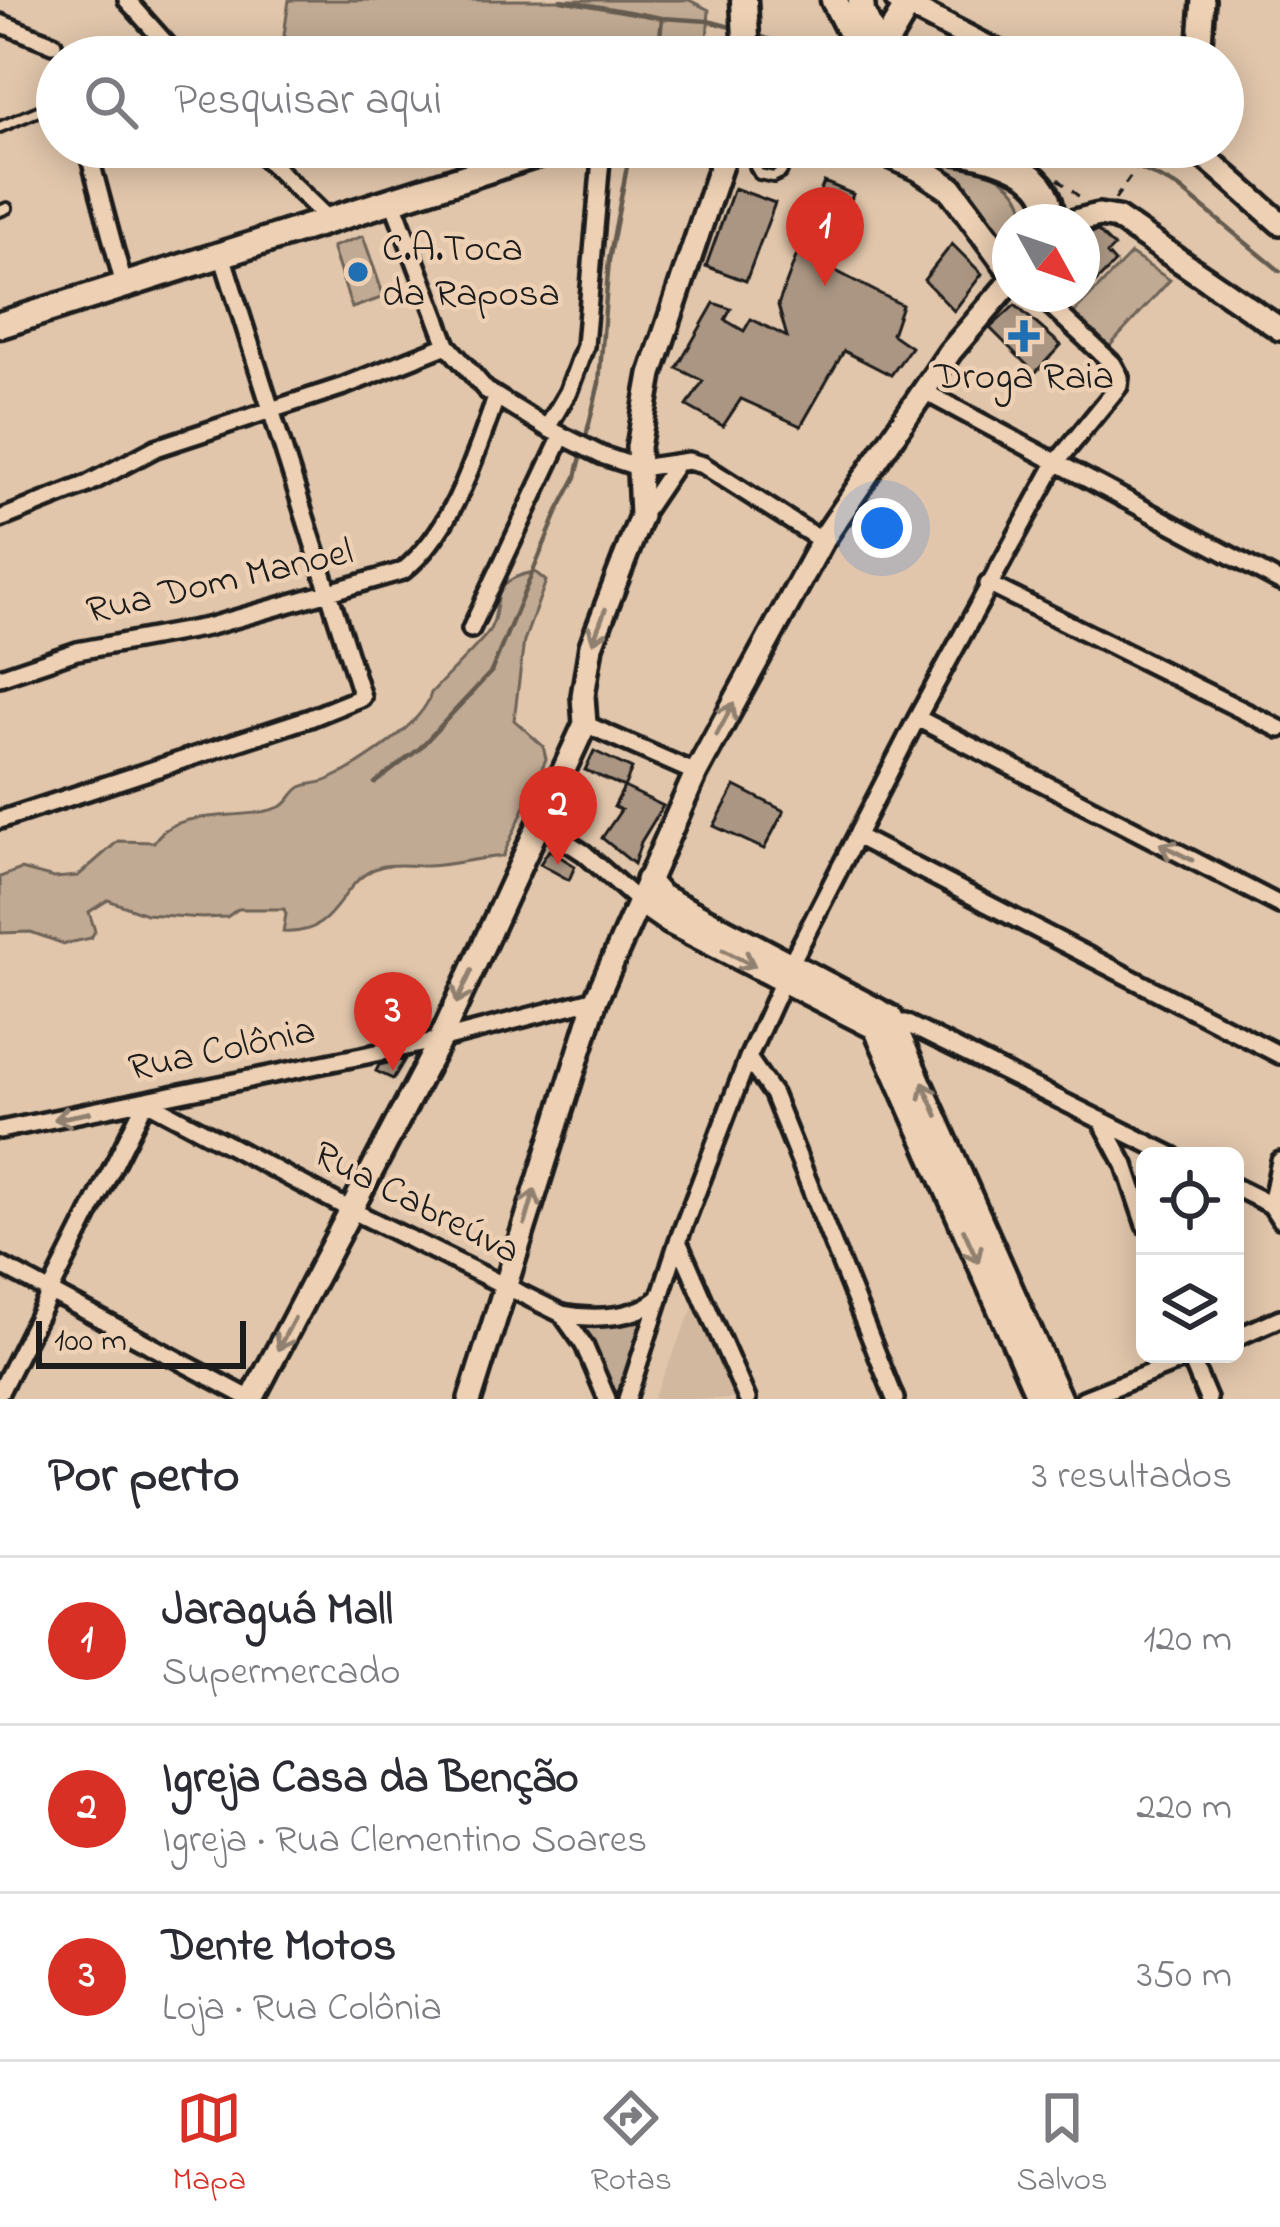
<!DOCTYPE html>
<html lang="pt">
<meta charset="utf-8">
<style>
body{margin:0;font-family:"Indie Flower",sans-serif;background:#f2f2f3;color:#2b2b33}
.controls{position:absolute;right:36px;bottom:36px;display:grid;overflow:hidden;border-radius:18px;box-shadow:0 6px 30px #0003}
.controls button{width:108px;height:108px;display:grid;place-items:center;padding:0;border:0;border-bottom:3px solid #e1e1e2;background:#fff;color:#2b2b33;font:60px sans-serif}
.compass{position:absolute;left:992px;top:204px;width:108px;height:108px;border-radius:50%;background:#fff;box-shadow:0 6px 30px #0003;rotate:130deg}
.scale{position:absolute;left:36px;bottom:30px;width:210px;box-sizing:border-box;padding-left:12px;border:6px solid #1c1c1c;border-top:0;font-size:33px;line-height:42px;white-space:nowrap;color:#1c1c1c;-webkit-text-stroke:9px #eed1b4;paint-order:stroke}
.you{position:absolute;left:882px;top:528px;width:42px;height:42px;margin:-30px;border:9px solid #fff;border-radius:50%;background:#1a73e8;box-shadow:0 0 0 18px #1a73e833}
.badge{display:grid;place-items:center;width:78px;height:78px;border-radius:50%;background:#d93025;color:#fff;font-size:39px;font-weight:700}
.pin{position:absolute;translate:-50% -99px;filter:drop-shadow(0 3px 6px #0008)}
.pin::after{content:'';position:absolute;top:63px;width:42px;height:36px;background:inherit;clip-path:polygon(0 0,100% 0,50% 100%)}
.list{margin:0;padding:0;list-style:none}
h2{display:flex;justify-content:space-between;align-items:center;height:156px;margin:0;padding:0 48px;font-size:51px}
h2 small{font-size:39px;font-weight:400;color:#7c7c81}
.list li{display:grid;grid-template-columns:78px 1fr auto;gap:36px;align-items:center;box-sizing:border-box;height:168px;padding:0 48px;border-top:3px solid #e1e1e2}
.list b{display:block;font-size:45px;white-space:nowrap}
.list p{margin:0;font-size:39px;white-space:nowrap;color:#7c7c81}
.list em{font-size:39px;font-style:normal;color:#7c7c81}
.icon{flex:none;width:66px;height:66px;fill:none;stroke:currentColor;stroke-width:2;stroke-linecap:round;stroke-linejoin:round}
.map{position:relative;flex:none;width:1280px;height:1399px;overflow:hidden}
.search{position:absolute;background:#fff;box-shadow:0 6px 30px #0003;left:36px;right:36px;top:36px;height:132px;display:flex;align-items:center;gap:30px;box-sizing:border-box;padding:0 42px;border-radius:66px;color:#7c7c81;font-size:45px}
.sheet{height:660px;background:#fff}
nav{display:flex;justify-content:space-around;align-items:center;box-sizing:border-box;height:168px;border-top:3px solid #e1e1e2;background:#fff;font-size:33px;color:#7c7c81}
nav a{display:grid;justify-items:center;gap:6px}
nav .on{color:#d93025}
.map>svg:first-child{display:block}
.built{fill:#d1b89f}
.green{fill:#c1aa93;stroke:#6e6358;stroke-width:3}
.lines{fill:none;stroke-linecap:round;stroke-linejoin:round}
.stream{stroke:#655b50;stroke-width:4.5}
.building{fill:#ab9683;stroke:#1c1c1c;stroke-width:3}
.lane-casing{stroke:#1c1c1c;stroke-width:16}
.street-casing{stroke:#1c1c1c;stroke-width:24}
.secondary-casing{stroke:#1c1c1c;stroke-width:30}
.primary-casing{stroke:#1c1c1c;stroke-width:33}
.path{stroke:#1c1c1c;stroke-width:3;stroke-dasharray:9 9;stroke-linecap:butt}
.lane{stroke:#eed1b4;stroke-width:8}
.street{stroke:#eed1b4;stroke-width:15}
.secondary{stroke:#eed1b4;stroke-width:21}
.primary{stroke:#eed1b4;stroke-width:24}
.oneway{stroke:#908070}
.poi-dot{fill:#1f6fb2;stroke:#eed1b4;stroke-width:4.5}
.labels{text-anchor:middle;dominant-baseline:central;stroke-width:9;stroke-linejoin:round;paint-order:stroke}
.poi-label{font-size:39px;fill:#1c1c1c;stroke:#eed1b4;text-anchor:start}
.street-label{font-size:39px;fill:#1c1c1c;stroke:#eed1b4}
</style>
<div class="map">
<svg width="1280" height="1399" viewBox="0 0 1280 1399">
<rect width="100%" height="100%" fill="#e1c6ab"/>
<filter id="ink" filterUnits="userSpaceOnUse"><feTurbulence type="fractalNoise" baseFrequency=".00833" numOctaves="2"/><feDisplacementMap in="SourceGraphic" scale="24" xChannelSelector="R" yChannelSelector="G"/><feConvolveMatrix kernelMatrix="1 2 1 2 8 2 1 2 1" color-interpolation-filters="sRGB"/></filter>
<g filter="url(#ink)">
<path class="built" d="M696,1301L739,1399H653Z"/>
<path class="green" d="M289,0H689L709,10L706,57H304L284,35Z
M935,153C970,165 1025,174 1025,220L1010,222V238L997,239L928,166Z
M363,236L384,297L352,308L332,247Z
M1131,254L1170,280L1108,348L1071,316Z
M535,572L546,581L524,641L514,720L543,746L546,759L503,856C478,858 453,865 428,866C413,866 395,863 380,867C337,880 341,936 283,932L286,914L284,909H238L227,917L202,918L146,914L108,900L89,912L95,931L91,938L64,944L31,932L0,933V877L21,869L54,878L78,876L118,841L154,842C176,805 245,823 282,806C290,802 293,791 301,787C309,783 319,784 328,780C357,767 424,724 431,693C449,673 469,655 486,635C507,610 481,581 535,572Z
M646,1316L619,1398L579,1324Z"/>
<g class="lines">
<path class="stream" d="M561,0L662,18L708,21L738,29
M755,34L816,57
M658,57L662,18
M1097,147L1178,187L1280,271
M375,783L419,749L491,672L558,511L576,477L599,383L609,260L630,151"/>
</g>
<path class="building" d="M824,182L853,194L828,267L902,305L892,334L911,347L891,375L844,351L801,426L741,399L723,426L687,406L703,381L677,368L714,303L731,309L725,320L744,331L751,319L787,337L778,305Z
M734,188L775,203L746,281L706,266Z
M1098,231L1114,247L1107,254L1115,263L1082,296V235Z
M952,244L982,274L954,311L924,280Z
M1015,305L1061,345L1035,373L990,328Z
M594,751L632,769L624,787L585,770Z
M735,786L784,811L764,849L714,826Z
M624,787L663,806L641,842L634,864L602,838L621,810L614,807Z
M549,850L575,866L569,880L540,864Z
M405,1059L393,1079L376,1071L379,1065Z"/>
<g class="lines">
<defs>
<path id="lane" d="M0,127L57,103
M757,147L755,167L759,174L773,177L781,173L793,147
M0,211L7,208"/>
<path id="street" d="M127,0L178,57
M0,23L53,44
M87,147L124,285
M254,147L330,221
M393,202L447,345L486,390L547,428L601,455L640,468L688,461L703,465L822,541
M925,392L1280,582
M547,428L568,392L585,346L602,147
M641,516L676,464
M0,519L88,484L156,448L344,386L447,345
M988,584L1280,729
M471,629L562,436
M0,677L77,651L207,627L403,571C454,529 474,459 496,398
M917,718L1280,905
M585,724L696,773
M0,820L310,718L362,697L222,255
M539,824L584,853L638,901
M858,837L1280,1055
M895,1023H905L1173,1156
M748,1058L773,1094L895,1399
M1101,1120L1125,1165L1145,1225
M0,1130L440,1040L596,999
M1235,1187L1271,1205L1280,1219
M1271,1205L1280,1161
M678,1241L747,1399
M0,1265L251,1399
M562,1314L584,1345L607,1399
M1235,1338L1280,1318
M1189,1354L1208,1399
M0,1392L146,1101L351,1210L562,1314C592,1320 638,1319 661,1296
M627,1399L678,1241L748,1058L791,963L917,718L1056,463L1119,386L1120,377L1113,364L1038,294
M1084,1399L1198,1354"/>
<path id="secondary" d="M897,0L1007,57
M1199,57L1203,0
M1187,147L1210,161L1280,223
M1071,222L1099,215L1117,218L1280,329
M647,880L660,895L891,1017L1060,1399
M638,901L670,923L875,1028L1039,1399
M252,1399L440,1040L585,724L583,696L591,646L641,516L638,447L651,374L727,147
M470,1399L596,999L696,773L822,541L950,352L1010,282"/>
<path id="primary" d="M744,0L747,57
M834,0L863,57
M861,0L862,13L883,57
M880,52L908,5
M724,147L727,149
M873,147L919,168L951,189L1010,269
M929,147C971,152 1058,162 1050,222
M0,325L560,147"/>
</defs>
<use href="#lane" class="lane-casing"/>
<use href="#street" class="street-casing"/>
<use href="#secondary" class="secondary-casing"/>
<use href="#primary" class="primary-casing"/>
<path class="path" d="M1058,179L1083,200
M1115,199L1151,147"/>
<use href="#lane" class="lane"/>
<use href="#street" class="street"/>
<use href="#secondary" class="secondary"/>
<use href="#primary" class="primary"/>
</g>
<defs><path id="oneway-shaft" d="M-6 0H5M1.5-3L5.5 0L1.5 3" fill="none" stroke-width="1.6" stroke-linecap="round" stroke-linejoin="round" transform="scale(3)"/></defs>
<g class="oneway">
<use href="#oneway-shaft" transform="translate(599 626) rotate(111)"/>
<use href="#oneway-shaft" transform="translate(725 719) rotate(-62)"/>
<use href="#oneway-shaft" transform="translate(1176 852) rotate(-153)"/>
<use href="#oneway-shaft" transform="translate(739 958) rotate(27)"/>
<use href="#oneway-shaft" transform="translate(464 987) rotate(115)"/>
<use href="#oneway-shaft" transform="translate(930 1099) rotate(-114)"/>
<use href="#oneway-shaft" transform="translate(72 1116) rotate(169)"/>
<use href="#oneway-shaft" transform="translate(530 1207) rotate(-74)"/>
<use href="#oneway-shaft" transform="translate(971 1246) rotate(66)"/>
<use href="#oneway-shaft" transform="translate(286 1334) rotate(118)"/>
</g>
</g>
<g class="poi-dot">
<circle cx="358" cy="272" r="12"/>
<path d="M1018 318h12v12h12v12h-12v12h-12v-12h-12v-12h12z"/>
</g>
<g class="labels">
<g class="poi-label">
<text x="382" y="250">C.A.Toca<tspan x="382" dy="45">da Raposa</tspan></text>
<text x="1024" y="378" text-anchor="middle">Droga Raia</text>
</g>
<g class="street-label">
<text transform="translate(220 583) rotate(-13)">Rua Dom Manoel</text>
<text transform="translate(222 1051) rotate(-12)">Rua Colônia</text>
<text transform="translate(416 1204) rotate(27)">Rua Cabreúva</text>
</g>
</g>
</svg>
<div class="controls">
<button><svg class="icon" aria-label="locate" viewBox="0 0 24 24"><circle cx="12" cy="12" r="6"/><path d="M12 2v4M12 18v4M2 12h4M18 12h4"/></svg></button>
<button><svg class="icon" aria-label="layers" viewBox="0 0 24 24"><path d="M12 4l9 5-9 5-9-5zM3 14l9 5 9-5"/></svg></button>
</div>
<svg class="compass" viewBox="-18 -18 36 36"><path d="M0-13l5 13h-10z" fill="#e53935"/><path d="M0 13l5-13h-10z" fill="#7c7c81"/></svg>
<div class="scale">100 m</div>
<div class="you"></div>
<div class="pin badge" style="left:825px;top:286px">1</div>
<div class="pin badge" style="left:558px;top:865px">2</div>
<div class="pin badge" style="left:393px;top:1071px">3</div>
<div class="search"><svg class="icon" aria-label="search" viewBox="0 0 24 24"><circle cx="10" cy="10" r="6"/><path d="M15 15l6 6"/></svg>Pesquisar aqui</div>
</div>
<section class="sheet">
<h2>Por perto<small>3 resultados</small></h2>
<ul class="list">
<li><span class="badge">1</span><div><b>Jaraguá Mall</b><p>Supermercado</p></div><em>120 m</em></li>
<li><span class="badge">2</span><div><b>Igreja Casa da Benção</b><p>Igreja · Rua Clementino Soares</p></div><em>220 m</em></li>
<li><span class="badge">3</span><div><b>Dente Motos</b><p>Loja · Rua Colônia</p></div><em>350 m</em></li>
</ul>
</section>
<nav>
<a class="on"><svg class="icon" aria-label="map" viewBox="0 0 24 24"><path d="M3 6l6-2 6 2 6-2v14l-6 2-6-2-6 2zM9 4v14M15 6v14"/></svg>Mapa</a>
<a><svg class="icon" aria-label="directions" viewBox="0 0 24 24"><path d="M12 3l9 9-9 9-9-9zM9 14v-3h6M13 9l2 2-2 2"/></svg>Rotas</a>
<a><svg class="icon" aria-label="saved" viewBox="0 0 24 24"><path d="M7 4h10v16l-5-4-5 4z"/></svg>Salvos</a>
</nav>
